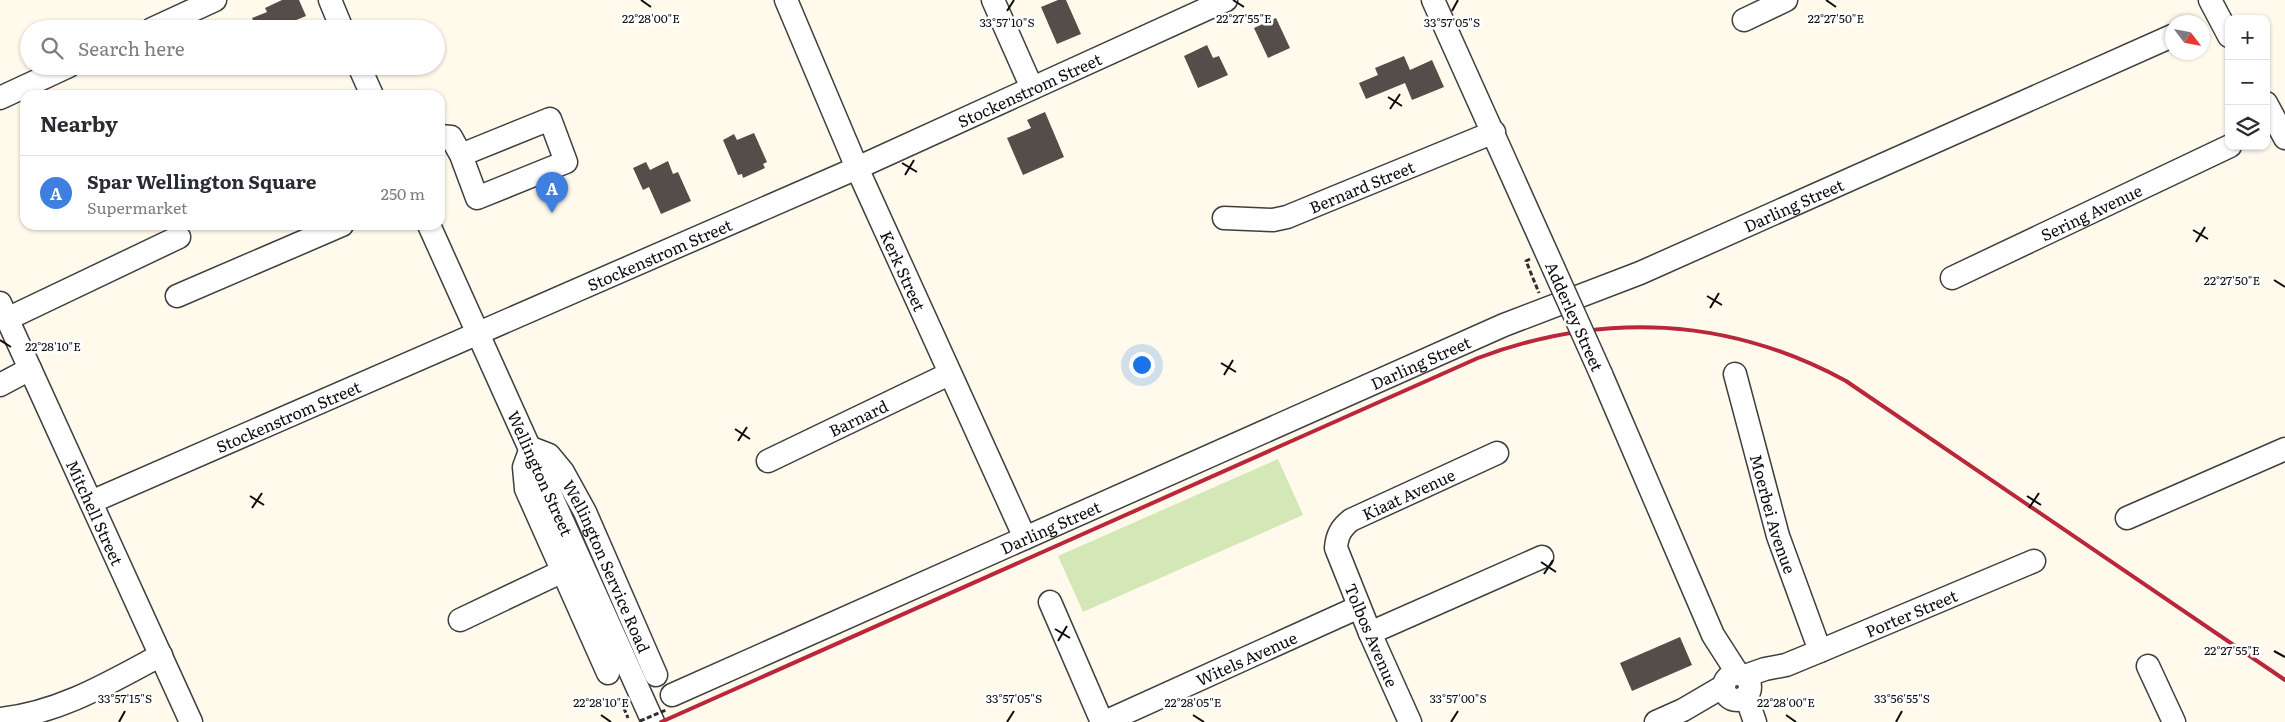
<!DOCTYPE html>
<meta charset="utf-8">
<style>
body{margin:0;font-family:Literata,serif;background:#f2f2f3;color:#2b2b33}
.controls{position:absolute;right:15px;top:15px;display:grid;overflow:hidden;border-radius:10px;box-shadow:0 1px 4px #0004}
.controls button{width:45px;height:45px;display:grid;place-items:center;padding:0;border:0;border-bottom:1px solid #e1e1e2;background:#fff;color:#2b2b33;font:25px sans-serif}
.compass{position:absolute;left:2165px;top:15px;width:45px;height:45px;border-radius:50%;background:#fff;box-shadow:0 1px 4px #0004;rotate:122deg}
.you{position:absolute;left:1141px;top:364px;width:18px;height:18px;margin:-12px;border:4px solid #fff;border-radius:50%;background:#1a73e8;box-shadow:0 0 0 8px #1a73e833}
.badge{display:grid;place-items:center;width:32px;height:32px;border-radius:50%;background:#b45309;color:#fff;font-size:16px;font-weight:700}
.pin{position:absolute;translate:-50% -41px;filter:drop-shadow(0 1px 2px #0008)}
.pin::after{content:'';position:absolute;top:26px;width:18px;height:15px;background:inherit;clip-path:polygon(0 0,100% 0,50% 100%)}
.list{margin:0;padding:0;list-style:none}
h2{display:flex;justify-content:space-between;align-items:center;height:65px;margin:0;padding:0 20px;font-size:21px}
h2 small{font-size:16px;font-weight:400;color:#7c7c81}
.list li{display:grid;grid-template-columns:32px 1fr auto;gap:15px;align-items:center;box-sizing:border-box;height:75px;padding:0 20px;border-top:1px solid #e1e1e2}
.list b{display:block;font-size:19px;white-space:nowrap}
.list p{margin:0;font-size:16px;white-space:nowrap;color:#7c7c81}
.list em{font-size:16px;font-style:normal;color:#7c7c81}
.icon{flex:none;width:28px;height:28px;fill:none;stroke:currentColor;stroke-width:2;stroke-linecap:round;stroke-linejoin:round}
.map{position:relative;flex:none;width:2285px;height:722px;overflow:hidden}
.search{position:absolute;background:#fff;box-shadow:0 1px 4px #0004;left:20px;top:20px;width:425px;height:55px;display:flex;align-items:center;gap:12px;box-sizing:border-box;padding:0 18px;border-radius:28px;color:#7c7c81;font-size:19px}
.panel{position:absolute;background:#fff;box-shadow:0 1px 4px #0004;left:20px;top:90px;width:425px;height:140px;border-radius:15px}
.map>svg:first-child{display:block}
.green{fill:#d4e8b7}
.building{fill:#554d49}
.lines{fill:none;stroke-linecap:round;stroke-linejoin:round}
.minor-casing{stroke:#3f3f3f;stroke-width:25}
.path{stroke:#2e2e2e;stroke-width:3;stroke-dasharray:5 2.5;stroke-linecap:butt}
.minor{stroke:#fff;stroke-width:22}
.rail{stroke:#ba273a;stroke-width:4}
.minor-bridge-casing{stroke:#3f3f3f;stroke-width:25;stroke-linecap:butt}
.path-bridge{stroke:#2e2e2e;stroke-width:3;stroke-dasharray:5 2.5;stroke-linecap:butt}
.minor-bridge{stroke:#fff;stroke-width:22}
.ticks{fill:none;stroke:#0c0c0c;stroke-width:2}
.labels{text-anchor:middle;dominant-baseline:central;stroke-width:5;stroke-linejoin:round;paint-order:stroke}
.street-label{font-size:16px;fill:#0c0c0c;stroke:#fff}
.ticks-label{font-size:12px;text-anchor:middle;fill:#0c0c0c;stroke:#fff;stroke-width:5;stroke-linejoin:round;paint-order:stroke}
</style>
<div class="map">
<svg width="2285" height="722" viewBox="0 0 2285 722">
<rect width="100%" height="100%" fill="#fffaec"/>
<path class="green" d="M1278,459L1303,515L1083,612L1058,556Z"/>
<path class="building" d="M282,0H299L306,16L284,25L285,29H257L252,18L267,12L265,8Z
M1058,0H1066L1081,34L1057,44L1041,7Z
M1276,18L1290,48L1268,58L1254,28Z
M1207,45L1213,58L1219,56L1228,75L1198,88L1184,56Z
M1404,56L1410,70L1432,60L1444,87L1412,100L1405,83L1366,99L1359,83L1378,75L1375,68Z
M1045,112L1064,157L1023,175L1007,138L1031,128L1027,120Z
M754,133L767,162L763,164L765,168L743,178L742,174L738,175L723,140L734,134L737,140Z
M668,161L673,174L678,172L691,201L661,214L649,187L643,190L633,168L646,162L650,170Z
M1680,637L1692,665L1632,691L1620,663Z"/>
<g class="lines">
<defs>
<g id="minor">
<path d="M330,0L342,29"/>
<path id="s1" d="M786,0L857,168L1025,538"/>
<path d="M993,0L1032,88"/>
<path d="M1433,0L1553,267"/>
<path d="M2210,0L2229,36"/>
<path d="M1744,20L1786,0"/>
<path d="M152,29L215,0"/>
<path d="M359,66L372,95"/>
<path d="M0,98L69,66"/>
<path d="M2266,103L2285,138"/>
<path d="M440,136L451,137L461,155L477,198L566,162L550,119L461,155"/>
<path id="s2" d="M1224,218L1273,220L1287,217L1494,132"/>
<path id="s3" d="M429,225L653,722"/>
<path id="s4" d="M1952,278L2230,146"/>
<path d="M177,296L342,225"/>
<path id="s5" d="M0,303L191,722"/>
<path d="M7,319L179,237"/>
<path d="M1601,374L1713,635L1738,674"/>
<path id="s6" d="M1735,374L1778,536L1820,651"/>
<path d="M0,385L30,369"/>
<path id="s7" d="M768,461L949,374"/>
<path id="s8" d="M91,502L857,168L1226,0"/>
<path d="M2127,518L2285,449"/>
<path d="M1050,602L1102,722"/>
<path d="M460,620L563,571"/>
<path d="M1370,633L1542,557"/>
<path d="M2148,666L2174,722"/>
<path id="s9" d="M608,673L526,489L524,467L531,448L549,455L563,472L585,512L656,675"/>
<circle cx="1737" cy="687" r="13"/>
<path id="s10" d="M1745,676L1765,669L1786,665L1820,651L2034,561"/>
<path id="s11" d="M672,695L1504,325L1640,273L2172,36"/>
<path d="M1746,696L1755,722"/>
<path d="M0,719C59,713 109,683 161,655"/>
<path id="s12" d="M1105,722L1359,607"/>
<path id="s13" d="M1410,722L1370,633L1336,548C1337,535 1341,528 1351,520L1497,453"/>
<path d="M1656,722L1683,710L1724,686"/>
</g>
</defs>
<use href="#minor" class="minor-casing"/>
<path class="path" d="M1530,259L1526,261L1539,293
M621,701L628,718"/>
<use href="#minor" class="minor"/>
<path class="rail" d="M661,722L1478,358C1603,311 1728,317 1846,381L2285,680"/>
<defs>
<path id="minor-bridge" d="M1553,267L1601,374"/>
</defs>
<use href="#minor-bridge" class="minor-bridge-casing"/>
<path class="path-bridge" d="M640,721L666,710"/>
<use href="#minor-bridge" class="minor-bridge"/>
</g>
<path class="ticks" d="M641,0L651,7M1233,0L1244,7M1826,0L1836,7M1007,11L1014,0M1452,11L1458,0M1388,97L1402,106M1390,109L1400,94M902,163L917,172M905,175L914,160M2193,230L2208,239M2196,242L2205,227M2274,280L2285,287M1707,296L1722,305M1710,308L1719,293M0,340L11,347M1221,363L1236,372M1224,375L1233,360M735,429L750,439M738,441L747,427M250,496L264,505M2027,496L2041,505M252,508L262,493M2029,508L2039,493M1541,562L1556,572M1544,574L1553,560M1055,629L1070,638M1058,641L1067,626M2274,651L2285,657M601,715L611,722M1193,715L1204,722M1786,715L1796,722M119,722L125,711M1007,722L1014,711M1451,722L1458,711M1896,722L1902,711"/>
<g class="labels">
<g class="street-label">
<text stroke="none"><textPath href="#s8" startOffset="1025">Stockenstrom Street</textPath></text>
<text stroke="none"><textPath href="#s2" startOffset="144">Bernard Street</textPath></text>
<text stroke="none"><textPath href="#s11" startOffset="1224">Darling Street</textPath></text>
<text stroke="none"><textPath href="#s4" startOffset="154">Sering Avenue</textPath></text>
<text stroke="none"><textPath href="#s8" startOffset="620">Stockenstrom Street</textPath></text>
<text stroke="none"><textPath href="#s1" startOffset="295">Kerk Street</textPath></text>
<text transform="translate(1575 316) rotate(66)">Adderley Street</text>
<text stroke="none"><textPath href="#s11" startOffset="819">Darling Street</textPath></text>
<text stroke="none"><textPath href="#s8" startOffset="215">Stockenstrom Street</textPath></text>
<text stroke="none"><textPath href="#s7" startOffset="100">Barnard</textPath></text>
<text stroke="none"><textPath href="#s3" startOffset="272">Wellington Street</textPath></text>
<text stroke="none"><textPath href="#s13" startOffset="285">Kiaat Avenue</textPath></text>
<text stroke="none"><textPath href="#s5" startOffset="230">Mitchell Street</textPath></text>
<text stroke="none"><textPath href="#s6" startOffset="145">Moerbei Avenue</textPath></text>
<text stroke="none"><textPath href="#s11" startOffset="414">Darling Street</textPath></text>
<text stroke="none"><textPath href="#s9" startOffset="389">Wellington Service Road</textPath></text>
<text stroke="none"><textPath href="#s10" startOffset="178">Porter Street</textPath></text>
<text transform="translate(1372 635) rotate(67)">Tolbos Avenue</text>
<text stroke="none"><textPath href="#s12" startOffset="155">Witels Avenue</textPath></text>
</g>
</g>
<g class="ticks-label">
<text x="651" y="23">22°28'00"E</text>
<text x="1244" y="23">22°27'55"E</text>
<text x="1836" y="23">22°27'50"E</text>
<text x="1007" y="27">33°57'10"S</text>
<text x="1452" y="27">33°57'05"S</text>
<text x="2232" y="285">22°27'50"E</text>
<text x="53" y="351">22°28'10"E</text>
<text x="2232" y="655">22°27'55"E</text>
<text x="125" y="703">33°57'15"S</text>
<text x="1014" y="703">33°57'05"S</text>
<text x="1458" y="703">33°57'00"S</text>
<text x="1902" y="703">33°56'55"S</text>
<text x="601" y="707">22°28'10"E</text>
<text x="1193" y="707">22°28'05"E</text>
<text x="1786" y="707">22°28'00"E</text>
</g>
</svg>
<div class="controls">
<button>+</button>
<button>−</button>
<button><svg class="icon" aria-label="layers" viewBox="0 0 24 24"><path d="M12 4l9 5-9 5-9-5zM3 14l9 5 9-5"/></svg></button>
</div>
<svg class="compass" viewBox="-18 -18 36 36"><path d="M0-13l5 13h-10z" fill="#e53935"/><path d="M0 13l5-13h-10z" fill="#7c7c81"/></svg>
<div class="you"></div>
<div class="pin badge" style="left:552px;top:213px;background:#3f7fe0">A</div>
<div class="search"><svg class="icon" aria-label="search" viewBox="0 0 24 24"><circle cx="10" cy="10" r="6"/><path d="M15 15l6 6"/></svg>Search here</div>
<section class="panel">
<h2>Nearby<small></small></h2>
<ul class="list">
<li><span class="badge" style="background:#3f7fe0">A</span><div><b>Spar Wellington Square</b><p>Supermarket</p></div><em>250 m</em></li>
</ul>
</section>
</div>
